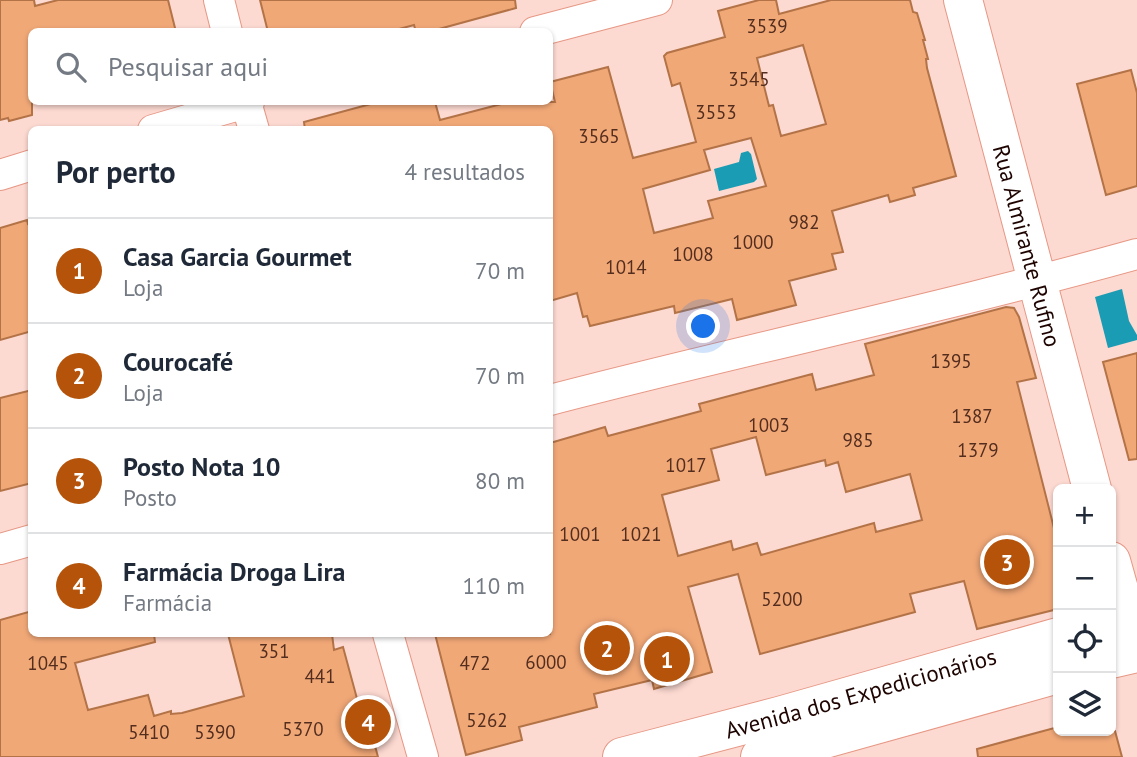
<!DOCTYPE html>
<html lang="pt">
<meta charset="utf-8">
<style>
body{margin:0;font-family:"PT Sans",sans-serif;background:#f6f6f7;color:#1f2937}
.controls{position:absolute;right:21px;bottom:21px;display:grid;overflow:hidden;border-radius:10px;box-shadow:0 2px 5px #0004}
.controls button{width:63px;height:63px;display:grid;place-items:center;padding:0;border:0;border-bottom:2px solid #e0e1e3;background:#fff;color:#1f2937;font:35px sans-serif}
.you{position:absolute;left:704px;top:327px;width:24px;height:24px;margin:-18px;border:5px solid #fff;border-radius:50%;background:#1a73e8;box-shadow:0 0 0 10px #1a73e833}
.badge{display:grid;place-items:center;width:46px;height:46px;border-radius:50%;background:#b45309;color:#fff;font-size:23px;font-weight:700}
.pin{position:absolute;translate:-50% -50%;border:4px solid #fff;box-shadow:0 2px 7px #0006}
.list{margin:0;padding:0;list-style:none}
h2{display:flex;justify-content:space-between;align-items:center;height:91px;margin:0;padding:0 28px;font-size:30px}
h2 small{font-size:23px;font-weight:400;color:#747a83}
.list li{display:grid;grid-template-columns:46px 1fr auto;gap:21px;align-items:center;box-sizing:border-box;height:105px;padding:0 28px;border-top:2px solid #e0e1e3}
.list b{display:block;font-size:26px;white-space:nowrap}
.list p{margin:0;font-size:23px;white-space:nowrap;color:#747a83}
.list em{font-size:23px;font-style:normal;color:#747a83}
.icon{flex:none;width:38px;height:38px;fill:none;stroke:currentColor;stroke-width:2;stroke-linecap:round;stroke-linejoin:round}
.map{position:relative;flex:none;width:1137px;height:757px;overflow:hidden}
.search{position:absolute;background:#fff;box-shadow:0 2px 5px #0004;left:28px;top:28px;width:525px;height:77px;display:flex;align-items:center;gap:18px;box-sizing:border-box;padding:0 24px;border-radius:10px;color:#747a83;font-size:26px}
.panel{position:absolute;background:#fff;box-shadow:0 2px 5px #0004;left:28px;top:126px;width:525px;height:511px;border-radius:10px}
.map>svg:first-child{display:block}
.water{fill:#1a9cb4}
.building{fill:#f1a877;stroke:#b37347;stroke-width:2;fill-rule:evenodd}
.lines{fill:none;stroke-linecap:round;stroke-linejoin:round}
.street-casing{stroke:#e79784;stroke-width:32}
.secondary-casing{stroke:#e79784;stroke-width:40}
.primary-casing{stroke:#e79784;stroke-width:40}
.street{stroke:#fff;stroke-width:30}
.secondary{stroke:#fff;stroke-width:38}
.primary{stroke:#fff;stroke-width:38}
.labels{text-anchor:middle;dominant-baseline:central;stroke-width:5;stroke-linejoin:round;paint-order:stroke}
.number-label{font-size:19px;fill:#532d1e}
.street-label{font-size:23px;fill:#1e0401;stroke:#fdebe7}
</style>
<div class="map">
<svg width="1137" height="757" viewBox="0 0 1137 757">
<rect width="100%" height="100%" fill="#fcd9d1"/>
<path class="water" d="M748,151L751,154L757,179L754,182L719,191L714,169L739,162L741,153Z
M1122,289L1129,321L1137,335V340L1108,348L1095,297Z"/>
<path class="building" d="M0,0H34L35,6L58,0H168L176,32H32V115L9,121L8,118L0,120Z
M260,0H515L516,8L428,32H416L414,25L388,32H268Z
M759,0H776L779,14L831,0H910L913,12L917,13L925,40H923L928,59H926L927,68L956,176L913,188L915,195L890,202L888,195L832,211L843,252L832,254L836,269L789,281L796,305L737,320L732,299L675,313L674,306L590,326L587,316L583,317L577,293L550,301V130H305L304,122L378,102H435L440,120L509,102H555L550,82L608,67L633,158L696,142L680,83L672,86L664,56L667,53L725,37L718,11ZM803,45L826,124L781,136L773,105L769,106L757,58ZM751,138L766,186L708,201L713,218L654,233L643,189L710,170L704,150Z
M1131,70L1137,93V186L1106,195L1077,84Z
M27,220L28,224L32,223V331L0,340V228Z
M1006,307L1014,308L1019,317L1036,378L1017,382L1058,544V609L977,629L964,581L910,594L915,612L760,654L738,574L688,587L712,672L654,689L652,680L594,694L597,707L519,727L522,740L466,755L435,634H550V443L605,427L608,436L701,411L699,404L812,374L816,390L874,375L865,344ZM756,437L766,475L825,460L826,466L838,462L846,492L910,474L922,520L876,532L874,523L761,555L757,543L733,550L731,541L678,556L662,495L719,480L711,449Z
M1137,353V459L1129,460L1103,362Z
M32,390V483L0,491V398Z
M32,611V634H154L155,642L75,663L88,710L148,695L154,716L171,711V714L182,713L244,696L228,634H332L334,650L343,647L359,706L364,704L378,757H0V620Z
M1058,727V731H1115L1122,757H978L977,749Z"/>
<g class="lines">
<defs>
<path id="street" d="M219,0L227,32
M535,32L657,0
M246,102L254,130
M153,130L249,102
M0,175L32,165
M550,400C745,349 943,308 1137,254
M0,549L32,540
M388,634L423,757"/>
<g id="secondary">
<path id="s1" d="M963,0L1092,489"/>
<path d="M1111,561L1136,650"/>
</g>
<g id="primary">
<path d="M1111,622L1137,615"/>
<path d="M1111,659L1137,653"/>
<path id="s2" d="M622,757L779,716L1058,637"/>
<path d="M760,757L1058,674"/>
</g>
</defs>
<use href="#street" class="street-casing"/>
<use href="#secondary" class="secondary-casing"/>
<use href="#primary" class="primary-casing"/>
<use href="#street" class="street"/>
<use href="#secondary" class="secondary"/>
<use href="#primary" class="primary"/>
</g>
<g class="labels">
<g class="number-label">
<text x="767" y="26">3539</text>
<text x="749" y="79">3545</text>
<text x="716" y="112">3553</text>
<text x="599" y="136">3565</text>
<text x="804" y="222">982</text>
<text x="753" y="242">1000</text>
<text x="693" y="254">1008</text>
<text x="626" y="267">1014</text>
<text x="951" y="361">1395</text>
<text x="972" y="416">1387</text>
<text x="769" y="425">1003</text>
<text x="858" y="440">985</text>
<text x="978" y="450">1379</text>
<text x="686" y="465">1017</text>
<text x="580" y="534">1001</text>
<text x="641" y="534">1021</text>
<text x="782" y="599">5200</text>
<text x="274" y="651">351</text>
<text x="546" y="662">6000</text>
<text x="48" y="663">1045</text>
<text x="475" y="663">472</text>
<text x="320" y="676">441</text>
<text x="487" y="720">5262</text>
<text x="303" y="729">5370</text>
<text x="149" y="732">5410</text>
<text x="215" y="732">5390</text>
</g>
<g class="street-label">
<text stroke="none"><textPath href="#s1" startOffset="254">Rua Almirante Rufino</textPath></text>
<text stroke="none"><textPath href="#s2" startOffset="247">Avenida dos Expedicionários</textPath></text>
</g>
</g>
</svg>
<div class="controls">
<button>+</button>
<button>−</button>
<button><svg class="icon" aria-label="locate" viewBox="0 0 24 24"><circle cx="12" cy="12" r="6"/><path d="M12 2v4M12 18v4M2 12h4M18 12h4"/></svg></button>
<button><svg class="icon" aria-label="layers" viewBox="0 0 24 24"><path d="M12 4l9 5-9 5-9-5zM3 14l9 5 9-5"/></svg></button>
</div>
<div class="you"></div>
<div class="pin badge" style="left:667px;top:659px">1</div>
<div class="pin badge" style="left:607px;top:648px">2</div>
<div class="pin badge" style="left:1007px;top:562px">3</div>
<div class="pin badge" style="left:368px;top:722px">4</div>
<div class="search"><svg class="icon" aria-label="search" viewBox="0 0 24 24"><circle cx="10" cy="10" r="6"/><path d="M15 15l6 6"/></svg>Pesquisar aqui</div>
<section class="panel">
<h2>Por perto<small>4 resultados</small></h2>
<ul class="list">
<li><span class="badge">1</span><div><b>Casa Garcia Gourmet</b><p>Loja</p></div><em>70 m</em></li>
<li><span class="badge">2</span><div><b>Courocafé</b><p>Loja</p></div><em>70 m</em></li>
<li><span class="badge">3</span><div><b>Posto Nota 10</b><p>Posto</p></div><em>80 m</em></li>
<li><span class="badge">4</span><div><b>Farmácia Droga Lira</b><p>Farmácia</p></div><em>110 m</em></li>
</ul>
</section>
</div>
